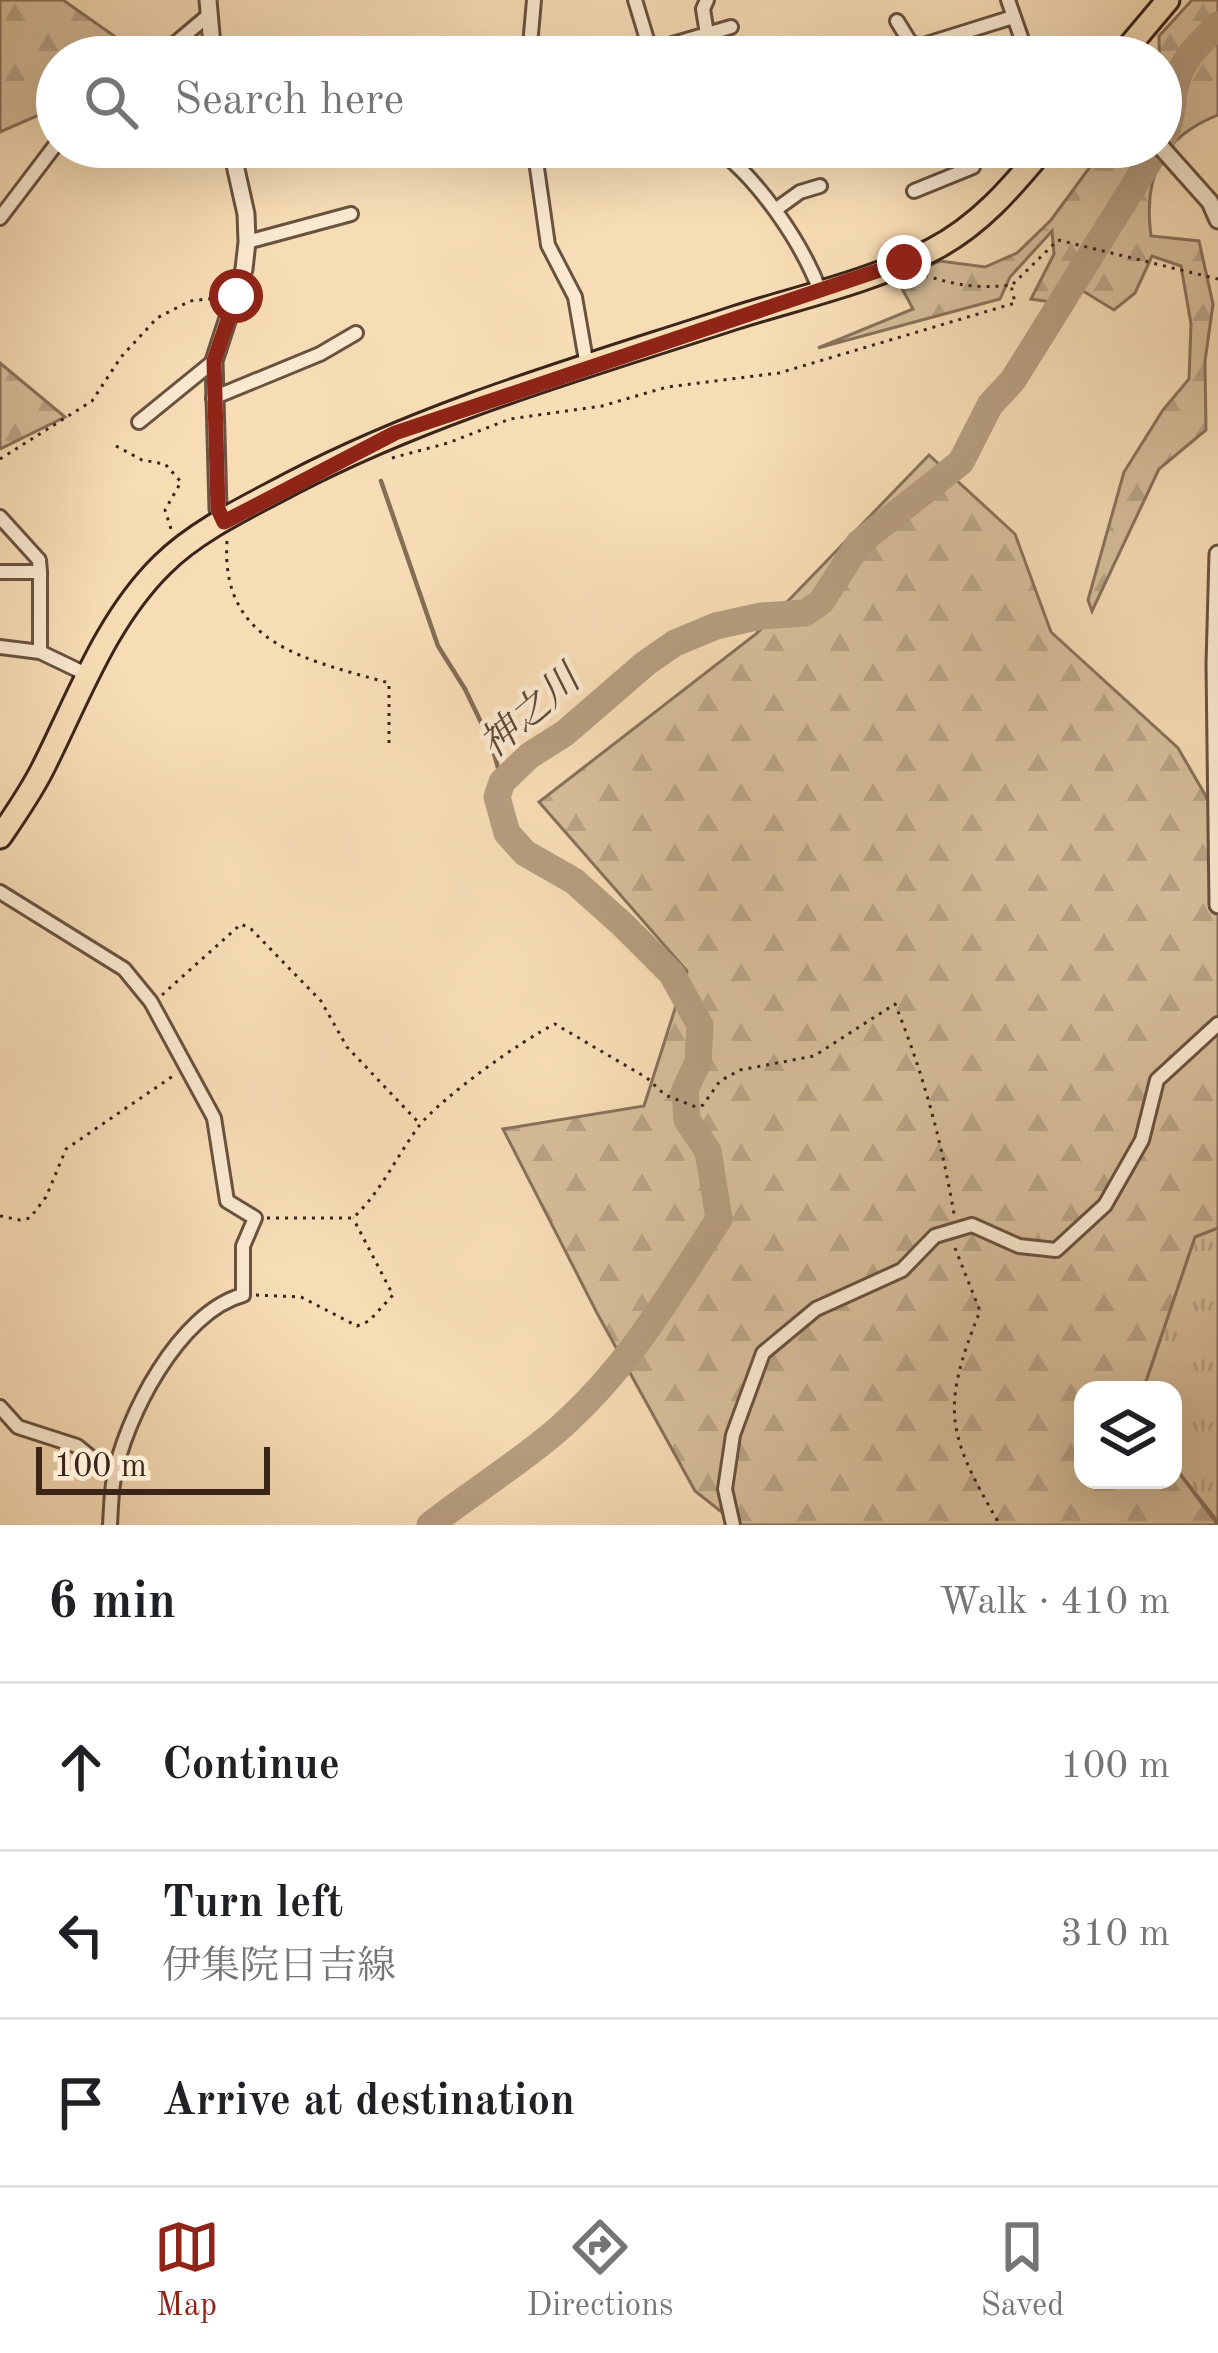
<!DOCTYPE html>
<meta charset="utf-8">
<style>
body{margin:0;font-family:"Old Standard TT","Noto Serif JP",serif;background:#f2f2f2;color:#202124}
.controls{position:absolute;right:36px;bottom:36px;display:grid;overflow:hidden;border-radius:24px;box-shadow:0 12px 48px #0002}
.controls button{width:108px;height:108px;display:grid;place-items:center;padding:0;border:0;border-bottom:3px solid #e0e0e0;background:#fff;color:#202124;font:60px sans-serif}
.scale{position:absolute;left:36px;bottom:30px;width:234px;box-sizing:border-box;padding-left:12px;border:6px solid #3b2418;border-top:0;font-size:33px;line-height:42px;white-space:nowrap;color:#3b2418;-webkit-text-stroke:9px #fae9d0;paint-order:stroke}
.stop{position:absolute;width:36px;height:36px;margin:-27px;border:9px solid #8f2418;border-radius:50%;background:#fff}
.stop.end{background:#8f2418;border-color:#fff;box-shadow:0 3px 12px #0008}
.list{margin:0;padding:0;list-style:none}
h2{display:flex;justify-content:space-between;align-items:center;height:156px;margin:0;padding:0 48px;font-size:51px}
h2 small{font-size:39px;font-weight:400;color:#757577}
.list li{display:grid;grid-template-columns:78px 1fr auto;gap:36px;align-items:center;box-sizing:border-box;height:168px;padding:0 48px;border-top:3px solid #e0e0e0}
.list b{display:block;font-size:45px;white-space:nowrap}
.list p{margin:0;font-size:39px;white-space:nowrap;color:#757577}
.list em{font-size:39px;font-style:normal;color:#757577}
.icon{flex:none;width:66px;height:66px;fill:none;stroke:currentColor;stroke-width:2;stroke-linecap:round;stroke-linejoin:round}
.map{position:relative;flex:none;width:1218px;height:1525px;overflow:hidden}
.search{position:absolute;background:#fff;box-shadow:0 12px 48px #0002;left:36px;right:36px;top:36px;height:132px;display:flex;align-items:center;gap:30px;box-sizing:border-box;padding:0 42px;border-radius:66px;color:#757577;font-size:45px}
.sheet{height:660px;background:#fff}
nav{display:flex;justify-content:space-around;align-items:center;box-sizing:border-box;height:168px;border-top:3px solid #e0e0e0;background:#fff;font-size:33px;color:#757577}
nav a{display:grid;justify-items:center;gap:6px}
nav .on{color:#8f2418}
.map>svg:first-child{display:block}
.grass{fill:url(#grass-tufts);stroke:#89715a;stroke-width:3}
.forest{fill:url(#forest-firs);stroke:#89715a;stroke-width:3}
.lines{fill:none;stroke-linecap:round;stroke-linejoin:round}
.stream{stroke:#856d56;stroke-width:4.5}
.river{stroke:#b79e80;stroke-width:27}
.minor-casing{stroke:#6a5240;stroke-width:18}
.tertiary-casing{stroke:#6a5240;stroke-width:21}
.primary-casing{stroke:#3b2418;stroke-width:27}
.path{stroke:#3b2418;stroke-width:3;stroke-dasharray:3 6;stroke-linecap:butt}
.minor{stroke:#fae9d0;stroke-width:12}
.tertiary{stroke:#fae9d0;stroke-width:15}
.primary{stroke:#f7ddb6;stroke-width:21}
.route{stroke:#8f2418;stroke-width:15}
.labels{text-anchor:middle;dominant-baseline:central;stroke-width:9;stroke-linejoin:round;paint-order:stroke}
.water-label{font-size:39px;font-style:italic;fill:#604937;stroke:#fae9d0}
</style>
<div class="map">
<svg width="1218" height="1525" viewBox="0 0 1218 1525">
<defs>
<pattern id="grass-tufts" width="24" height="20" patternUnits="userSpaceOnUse" patternTransform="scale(3)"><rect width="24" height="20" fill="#d7be9b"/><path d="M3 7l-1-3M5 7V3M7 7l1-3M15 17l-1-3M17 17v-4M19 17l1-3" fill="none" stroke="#b9a385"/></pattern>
<pattern id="forest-firs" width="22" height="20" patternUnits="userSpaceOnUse" patternTransform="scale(3)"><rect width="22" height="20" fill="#d7be9b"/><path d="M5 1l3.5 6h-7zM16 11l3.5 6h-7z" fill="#b9a385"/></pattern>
</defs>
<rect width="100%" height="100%" fill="#f7ddb6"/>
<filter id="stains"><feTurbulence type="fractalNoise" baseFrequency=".00167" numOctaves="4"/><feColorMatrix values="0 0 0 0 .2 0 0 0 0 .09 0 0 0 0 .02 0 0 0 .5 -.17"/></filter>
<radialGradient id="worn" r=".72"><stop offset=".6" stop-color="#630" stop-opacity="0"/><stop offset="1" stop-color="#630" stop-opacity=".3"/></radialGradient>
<path class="grass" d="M1218,1228V1522L1173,1465V1390H1143L1195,1236Z"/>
<path class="forest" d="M0,0H63L117,38L108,57H57V107L0,132Z
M1192,0H1218V115C1161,138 1143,176 1151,236L1199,241L1213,304L1205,361L1206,430L1159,469L1092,611L1088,600L1124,472L1163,410L1189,379L1191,324L1181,266L1152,256L1135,293L1114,310L1065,280L1052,302L1031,299L1054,254L1052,231L1010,277L1000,299L818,348L913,309L897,279L940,261L985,267L1017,253L1051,220L1090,167L1086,154L1092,147H1161L1159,36Z
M0,363L65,417L0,449Z
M929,455L1015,534L1051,632L1178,748L1218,817V1228L1195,1237L1143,1390H1083V1480H1173V1465L1218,1525H738L695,1491L597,1313L503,1129L644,1106L687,971L539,802L756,634Z"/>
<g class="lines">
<path class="stream" d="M381,481L438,646L465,689L491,743L502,782"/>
<path class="river" d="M1161,142C1173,124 1171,103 1176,83C1183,58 1200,43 1218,25
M430,1525C473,1491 522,1462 563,1425C630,1365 671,1293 719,1219L708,1151L687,1120L685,1090L698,1062L700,1025L672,974L622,924L574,881L525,853L507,833L497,797L502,782L529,756L565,733L646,663L675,643L716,626L761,616L805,613L821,602L859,543L961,462L990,405L1013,380L1158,147"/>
<defs>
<path id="minor" d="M635,0L652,56
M1008,0L1028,57
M897,21L910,42L920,46L1013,17
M707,34L703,9L707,0
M649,51L731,27
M159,57L210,14
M529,57L534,0
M534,147L548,245L575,297L587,366
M714,147C757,176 802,243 820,291
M729,159L751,147
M914,191L973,167L961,147
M775,210L800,192L820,186
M0,218L57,143
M247,242L351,214
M213,398L320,354L356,333
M139,422L214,361
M0,517L39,560L40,572
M0,572H40V652
M0,647L40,652L88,675
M0,892L124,969L151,1002L214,1118L227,1201L255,1218L243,1246V1295C179,1312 125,1418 114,1478C111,1493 111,1510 110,1525
M0,1407L18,1427L77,1446L114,1476
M733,1525L725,1489L733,1435L763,1353L816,1309L902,1270L935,1236L972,1225L1019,1246L1056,1250L1105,1205L1142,1140L1157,1080L1218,1024"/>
<path id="tertiary" d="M208,0L213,57
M1161,147L1210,202L1218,220
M224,522L218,509L214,361L244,269L247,242L246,214L231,147
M1218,554L1215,664L1218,905"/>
<path id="primary" d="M1120,57L1168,0
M0,837C15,815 31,792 43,768C78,699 106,620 162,565C197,530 249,506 292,483C432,410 585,367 734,318C800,297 871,282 932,250C979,226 1012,187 1045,147"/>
</defs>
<use href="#minor" class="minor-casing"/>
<use href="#tertiary" class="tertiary-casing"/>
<use href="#primary" class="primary-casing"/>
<path class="path" d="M1013,284L1058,240L1218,279
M116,446L142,460L165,464L181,482L165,510L171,529
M392,458L448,443L510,419L602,406L667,387L779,373L1015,303L1011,285C980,289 954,285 924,275
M0,459L92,401L121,357L157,318L190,301L216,298
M227,541C220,645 308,660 389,683V746
M162,995L241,924L251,929L321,1001L347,1047L419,1123
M0,1216L20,1220L30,1218L46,1197L66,1149L173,1076
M267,1218H353C381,1192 396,1157 419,1126C442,1097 522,1040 555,1024L647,1078L665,1095L696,1107L703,1105L720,1081L740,1070L814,1056L895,1004C923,1072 942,1143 954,1214
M955,1248L980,1311C940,1410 947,1434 1000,1525
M256,1295L301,1297L357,1326L369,1321L393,1295L353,1218"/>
<use href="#minor" class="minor"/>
<use href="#tertiary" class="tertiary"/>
<use href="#primary" class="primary"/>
</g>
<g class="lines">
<path class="route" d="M236,296L214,361L218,509L224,522L395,433L904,262"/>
</g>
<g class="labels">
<g class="water-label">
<text transform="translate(531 713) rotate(-41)">神之川</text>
</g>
</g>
<rect width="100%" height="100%" filter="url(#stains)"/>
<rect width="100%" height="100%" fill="url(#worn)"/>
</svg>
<div class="controls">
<button><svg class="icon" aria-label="layers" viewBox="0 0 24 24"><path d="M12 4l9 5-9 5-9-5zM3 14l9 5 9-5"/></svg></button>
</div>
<div class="scale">100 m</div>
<div class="stop" style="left:236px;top:296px"></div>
<div class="stop end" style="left:904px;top:262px"></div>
<div class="search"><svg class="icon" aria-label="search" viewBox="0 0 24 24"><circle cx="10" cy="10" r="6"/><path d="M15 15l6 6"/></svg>Search here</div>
</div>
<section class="sheet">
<h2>6 min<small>Walk · 410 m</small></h2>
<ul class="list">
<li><svg class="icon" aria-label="ahead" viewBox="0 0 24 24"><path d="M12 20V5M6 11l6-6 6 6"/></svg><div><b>Continue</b></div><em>100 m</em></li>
<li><svg class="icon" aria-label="left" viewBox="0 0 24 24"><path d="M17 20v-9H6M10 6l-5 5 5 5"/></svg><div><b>Turn left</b><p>伊集院日吉線</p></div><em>310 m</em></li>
<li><svg class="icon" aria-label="arrive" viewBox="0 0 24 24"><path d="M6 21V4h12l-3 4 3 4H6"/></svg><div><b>Arrive at destination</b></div></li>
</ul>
</section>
<nav>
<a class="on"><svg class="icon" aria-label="map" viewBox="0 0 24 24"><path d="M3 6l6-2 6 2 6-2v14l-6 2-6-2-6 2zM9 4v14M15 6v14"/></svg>Map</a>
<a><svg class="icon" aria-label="directions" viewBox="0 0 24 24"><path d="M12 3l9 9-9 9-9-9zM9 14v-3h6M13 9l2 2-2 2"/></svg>Directions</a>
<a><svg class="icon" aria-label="saved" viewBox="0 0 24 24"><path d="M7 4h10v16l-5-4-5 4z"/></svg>Saved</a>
</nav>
